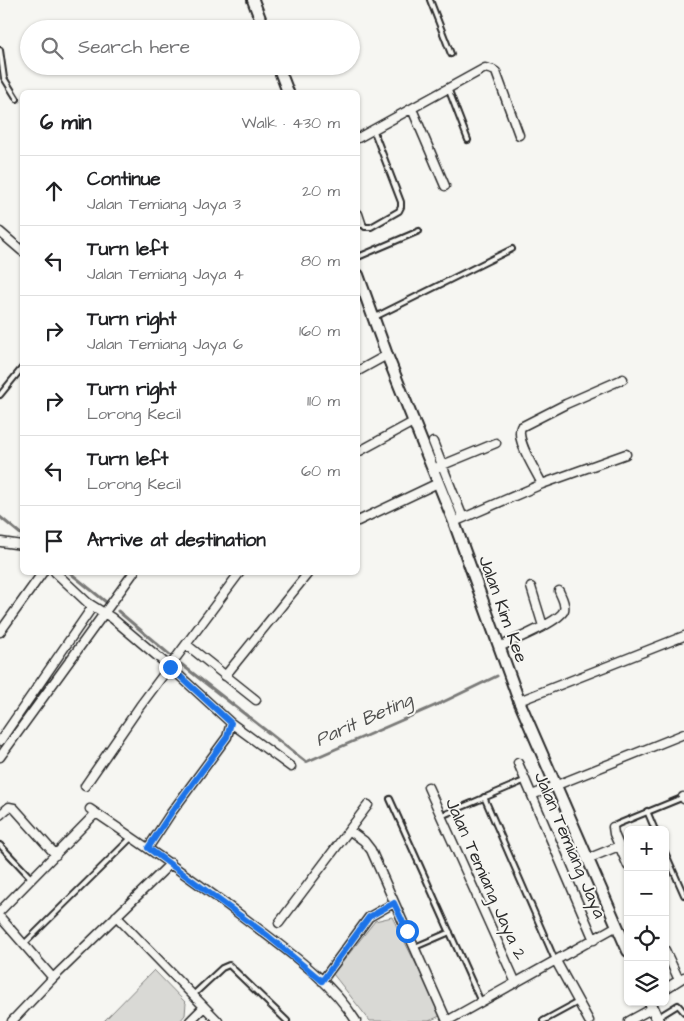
<!DOCTYPE html>
<meta charset="utf-8">
<style>
body{margin:0;font-family:"Architects Daughter",sans-serif;background:#f6f6f6;color:#202124}
.controls{position:absolute;right:15px;bottom:15px;display:grid;overflow:hidden;border-radius:8px;box-shadow:0 1px 4px #0004}
.controls button{width:45px;height:45px;display:grid;place-items:center;padding:0;border:0;border-bottom:1px solid #e0e0e0;background:#fff;color:#202124;font:25px sans-serif}
.stop{position:absolute;width:15px;height:15px;margin:-11px;border:4px solid #1a73e8;border-radius:50%;background:#fff}
.stop.end{background:#1a73e8;border-color:#fff;box-shadow:0 1px 5px #0008}
.list{margin:0;padding:0;list-style:none}
h2{display:flex;justify-content:space-between;align-items:center;height:65px;margin:0;padding:0 20px;font-size:21px}
h2 small{font-size:16px;font-weight:400;color:#757577}
.list li{display:grid;grid-template-columns:32px 1fr auto;gap:15px;align-items:center;box-sizing:border-box;height:70px;padding:0 20px;border-top:1px solid #e0e0e0}
.list b{display:block;font-size:19px;white-space:nowrap}
.list p{margin:0;font-size:16px;white-space:nowrap;color:#757577}
.list em{font-size:16px;font-style:normal;color:#757577}
.icon{flex:none;width:28px;height:28px;fill:none;stroke:currentColor;stroke-width:2;stroke-linecap:round;stroke-linejoin:round}
.map{position:relative;flex:none;width:684px;height:1021px;overflow:hidden}
.search{position:absolute;background:#fff;box-shadow:0 1px 4px #0004;left:20px;top:20px;width:340px;height:55px;display:flex;align-items:center;gap:12px;box-sizing:border-box;padding:0 18px;border-radius:28px;color:#757577;font-size:19px}
.panel{position:absolute;background:#fff;box-shadow:0 1px 4px #0004;left:20px;top:90px;width:340px;height:485px;border-radius:8px}
.map>svg:first-child{display:block}
.green{fill:#d9d9d5;stroke:#828280}
.lines{fill:none;stroke-linecap:round;stroke-linejoin:round}
.stream{stroke:#7a7a78;stroke-width:3}
.service-casing{stroke:#2b2b2b;stroke-width:8}
.minor-casing{stroke:#2b2b2b;stroke-width:11}
.tertiary-casing{stroke:#2b2b2b;stroke-width:14}
.service{stroke:#f6f6f2;stroke-width:4}
.minor{stroke:#f6f6f2;stroke-width:8}
.tertiary{stroke:#f6f6f2;stroke-width:10}
.route{stroke:#1a73e8;stroke-width:6}
.labels{text-anchor:middle;dominant-baseline:central;stroke-width:4;stroke-linejoin:round;paint-order:stroke}
.street-label{font-size:18px;fill:#2b2b2b;stroke:#f6f6f2}
.water-label{font-size:19px;font-style:italic;fill:#525251;stroke:#f6f6f2}
</style>
<div class="map">
<svg width="684" height="1021" viewBox="0 0 684 1021">
<rect width="100%" height="100%" fill="#f6f6f2"/>
<filter id="ink" filterUnits="userSpaceOnUse"><feTurbulence type="fractalNoise" baseFrequency=".02" numOctaves="2"/><feDisplacementMap in="SourceGraphic" scale="10" xChannelSelector="R" yChannelSelector="G"/><feConvolveMatrix kernelMatrix="1 2 1 2 8 2 1 2 1" color-interpolation-filters="sRGB"/></filter>
<g filter="url(#ink)">
<path class="green" d="M392,917L442,1015L429,1021H370L333,974L375,921Z
M154,970L186,1003L185,1015L180,1021H104Z"/>
<g class="lines">
<path class="stream" d="M0,517L22,535
M69,572L106,602
M118,611L170,655
M181,664L306,762L441,703L497,676"/>
<defs>
<path id="service" d="M430,0L451,54
M0,50L4,78L17,99
M448,88L468,140
M362,223L365,227H371L399,211L401,207V202L373,129
M358,257L419,231
M375,317L512,249
M0,395L22,368
M484,797L555,960
M390,799L481,1002
M647,811L655,830
M441,816L526,780
M613,827L618,824L684,797
M0,845L31,878
M665,852L684,895
M24,944L132,837
M415,947L450,932
M192,996L222,968L229,965L287,1021
M657,1018L678,1005L684,1012
M543,1021L578,1002"/>
<path id="minor" d="M412,109L445,186
M358,138L485,68L493,70L496,72L519,135
M358,214L361,223
M0,232L22,251
M358,371L387,355
M433,442L463,518
M358,452L415,421
M433,469L496,443
M542,484C536,471 515,440 521,427L566,404L623,379
M358,521L438,483
M454,522L542,484L626,454
M1,542L22,545
M55,572L88,603L112,618L170,667L231,723L227,737L171,813L148,848
M531,587L543,626
M0,632L43,572
M187,645L256,700
M499,647C512,641 561,621 564,610C566,604 561,596 559,591
M225,676L309,572
M519,701L684,636
M231,723L291,767
M0,741L93,606
M0,757L134,572
M518,763L594,940
M85,786L140,706L240,572
M428,787L516,983
M532,795L684,734
M683,797L684,799
M90,809C145,846 199,883 251,923C289,952 331,981 356,1021
M0,815L9,807L14,808L56,855
M613,827L614,834L628,866
M349,830L364,841L371,850L447,1021
M587,859L619,846
M0,911L96,813
M116,916L218,1021
M0,917L53,978
M279,923L368,805
M665,950L679,980
M556,961L589,1021
M322,981L369,917L394,903
M665,989L684,977
M12,1021L53,978L171,863
M190,1021L204,1007
M447,1021L617,926
M629,1021L653,1008"/>
<path id="tertiary" d="M253,0L264,29
M278,66L288,92
M358,275L387,355L454,522L519,701L628,951
M650,1002L658,1021"/>
</defs>
<use href="#service" class="service-casing"/>
<use href="#minor" class="minor-casing"/>
<use href="#tertiary" class="tertiary-casing"/>
<use href="#service" class="service"/>
<use href="#minor" class="minor"/>
<use href="#tertiary" class="tertiary"/>
</g>
</g>
<g class="lines" filter="url(#ink)">
<path class="route" d="M170,667L231,723L227,737L171,813L148,848L268,936L322,981L369,917L394,903L407,931"/>
</g>
<g class="labels">
<g class="street-label">
<text transform="translate(503 609) rotate(70)">Jalan Kim Kee</text>
<text transform="translate(570 845) rotate(67)">Jalan Temiang Jaya</text>
<text transform="translate(486 879) rotate(66)">Jalan Temiang Jaya 2</text>
</g>
<g class="water-label">
<text transform="translate(364 720) rotate(-24)">Parit Beting</text>
</g>
</g>
</svg>
<div class="controls">
<button>+</button>
<button>−</button>
<button><svg class="icon" aria-label="locate" viewBox="0 0 24 24"><circle cx="12" cy="12" r="6"/><path d="M12 2v4M12 18v4M2 12h4M18 12h4"/></svg></button>
<button><svg class="icon" aria-label="layers" viewBox="0 0 24 24"><path d="M12 4l9 5-9 5-9-5zM3 14l9 5 9-5"/></svg></button>
</div>
<div class="stop" style="left:407px;top:931px"></div>
<div class="stop end" style="left:170px;top:667px"></div>
<div class="search"><svg class="icon" aria-label="search" viewBox="0 0 24 24"><circle cx="10" cy="10" r="6"/><path d="M15 15l6 6"/></svg>Search here</div>
<section class="panel">
<h2>6 min<small>Walk · 430 m</small></h2>
<ul class="list">
<li><svg class="icon" aria-label="ahead" viewBox="0 0 24 24"><path d="M12 20V5M6 11l6-6 6 6"/></svg><div><b>Continue</b><p>Jalan Temiang Jaya 3</p></div><em>20 m</em></li>
<li><svg class="icon" aria-label="left" viewBox="0 0 24 24"><path d="M17 20v-9H6M10 6l-5 5 5 5"/></svg><div><b>Turn left</b><p>Jalan Temiang Jaya 4</p></div><em>80 m</em></li>
<li><svg class="icon" aria-label="right" viewBox="0 0 24 24"><path d="M7 20v-9h11M14 6l5 5-5 5"/></svg><div><b>Turn right</b><p>Jalan Temiang Jaya 6</p></div><em>160 m</em></li>
<li><svg class="icon" aria-label="right" viewBox="0 0 24 24"><path d="M7 20v-9h11M14 6l5 5-5 5"/></svg><div><b>Turn right</b><p>Lorong Kecil</p></div><em>110 m</em></li>
<li><svg class="icon" aria-label="left" viewBox="0 0 24 24"><path d="M17 20v-9H6M10 6l-5 5 5 5"/></svg><div><b>Turn left</b><p>Lorong Kecil</p></div><em>60 m</em></li>
<li><svg class="icon" aria-label="arrive" viewBox="0 0 24 24"><path d="M6 21V4h12l-3 4 3 4H6"/></svg><div><b>Arrive at destination</b></div></li>
</ul>
</section>
</div>
